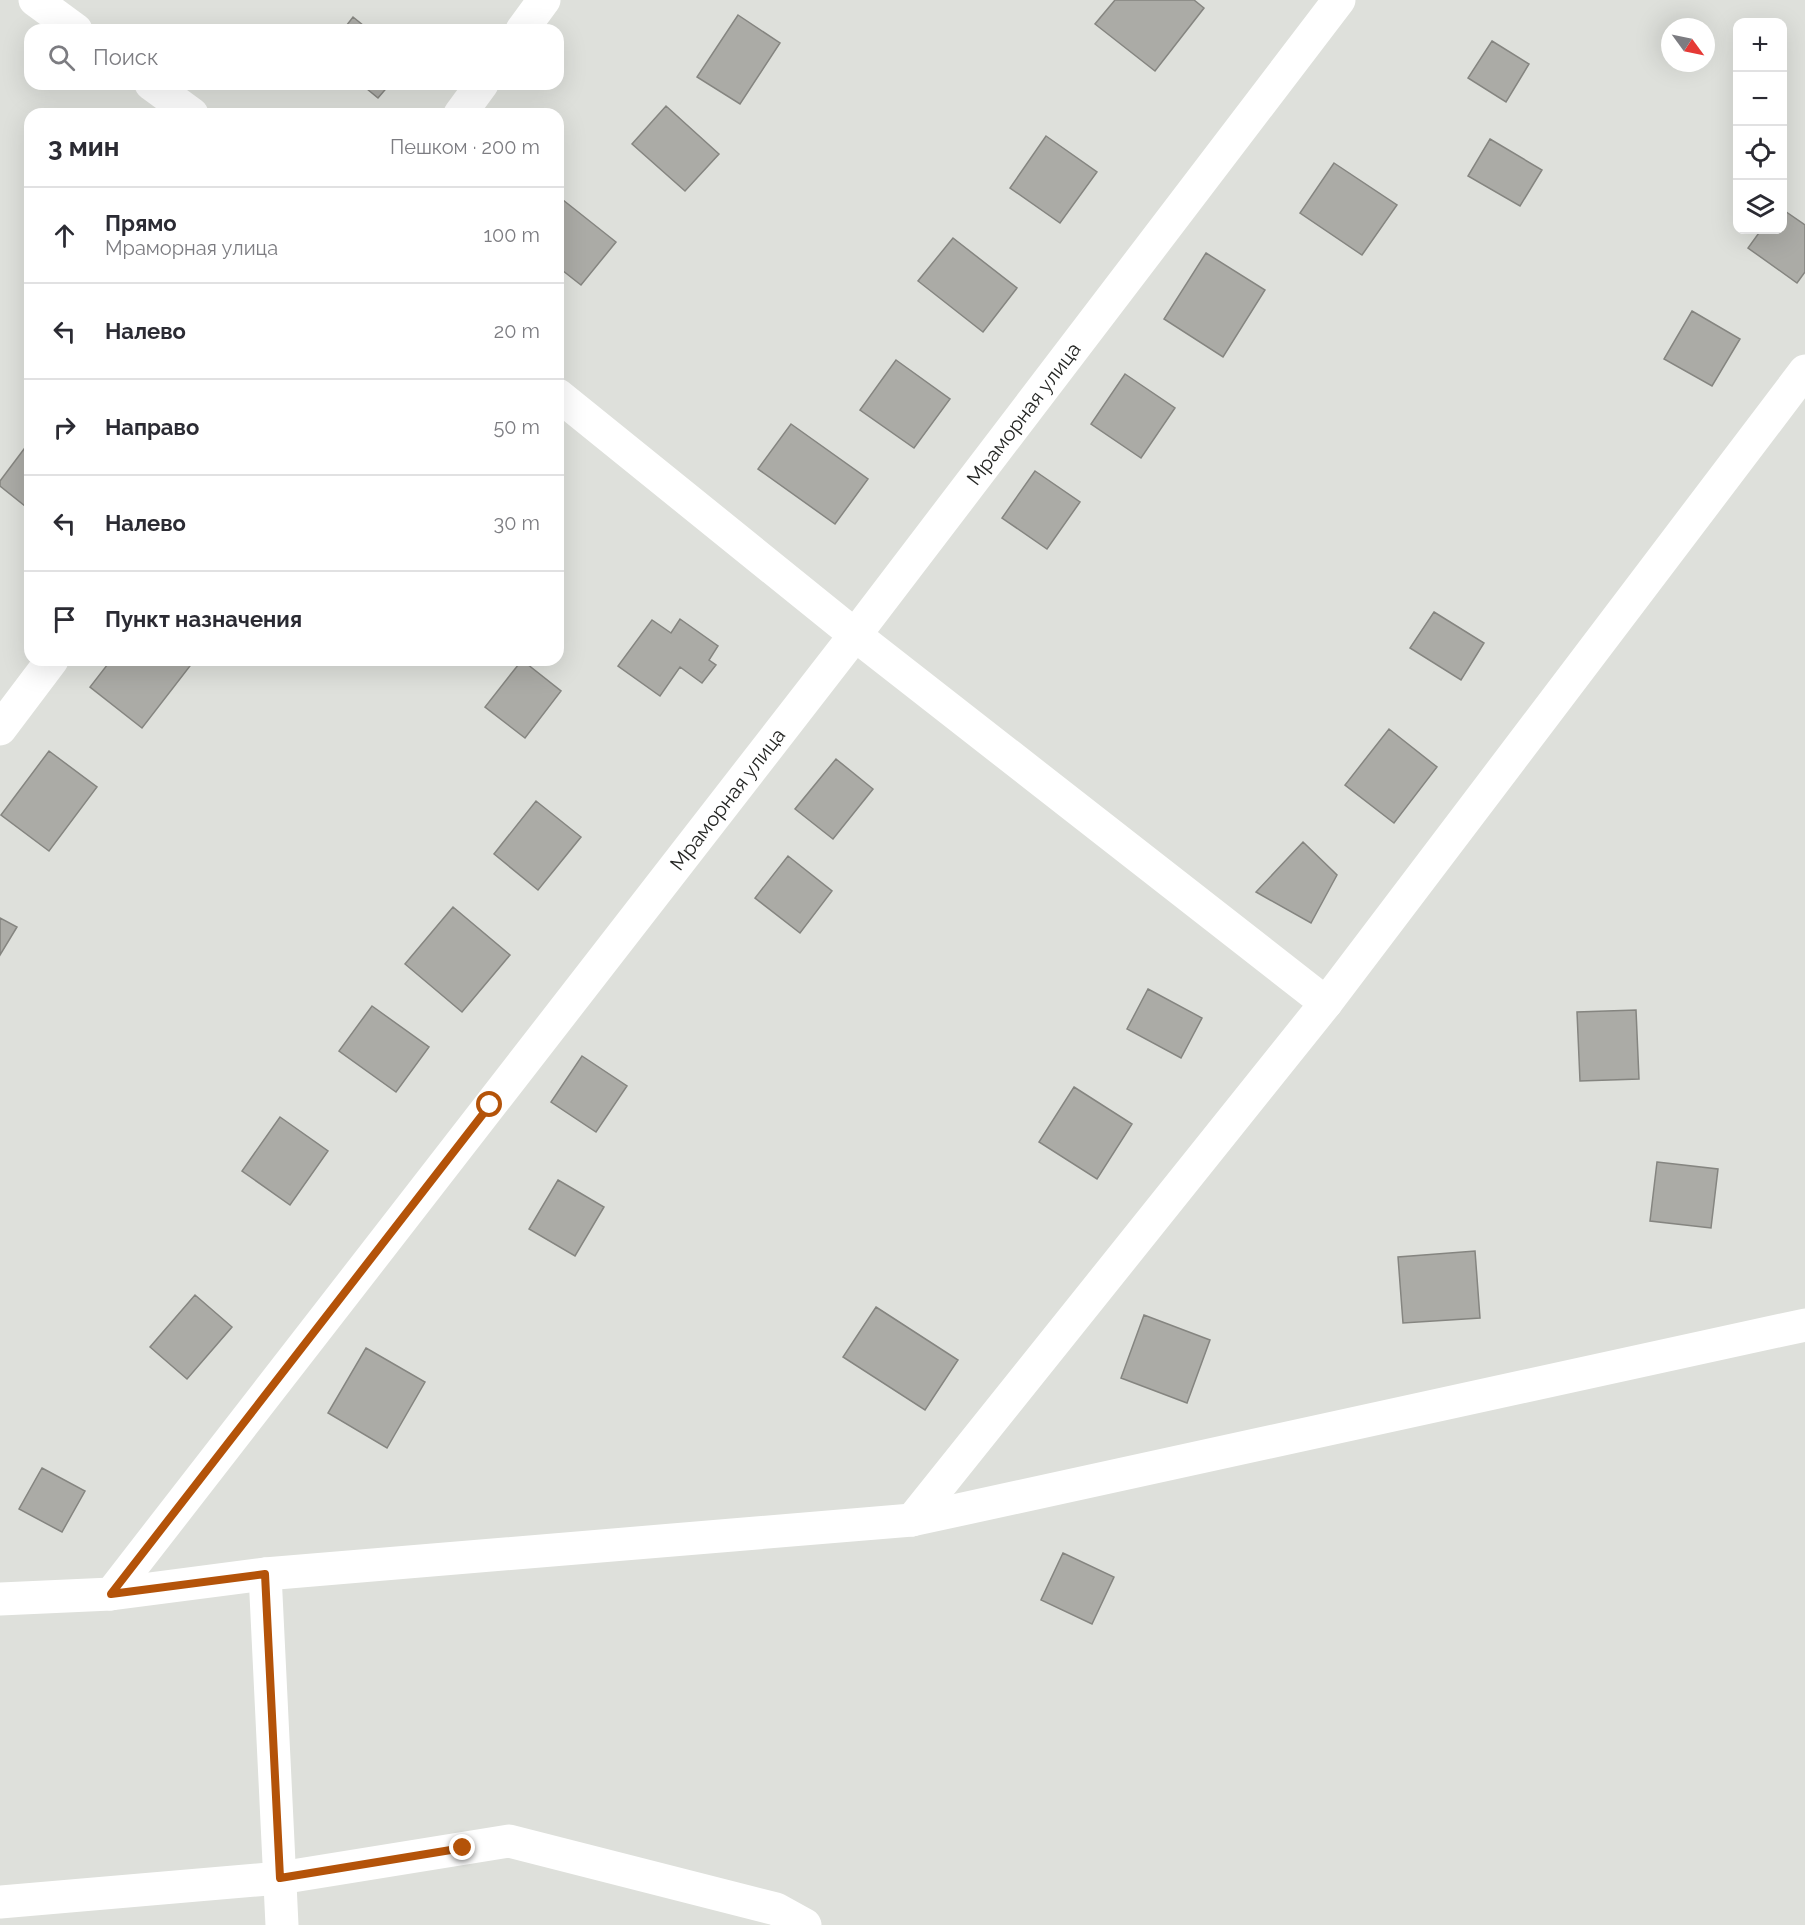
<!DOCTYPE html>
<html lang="ru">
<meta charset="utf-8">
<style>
body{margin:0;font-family:Raleway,sans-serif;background:#f7f7f7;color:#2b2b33}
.controls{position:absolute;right:18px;top:18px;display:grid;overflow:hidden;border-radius:12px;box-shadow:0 6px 24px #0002}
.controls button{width:54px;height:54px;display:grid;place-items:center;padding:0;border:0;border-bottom:2px solid #e1e1e2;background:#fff;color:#2b2b33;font:30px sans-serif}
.compass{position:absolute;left:1661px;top:18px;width:54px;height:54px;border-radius:50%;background:#fff;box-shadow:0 6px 24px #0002;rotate:123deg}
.stop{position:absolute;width:18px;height:18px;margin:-14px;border:4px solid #b45309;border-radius:50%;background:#fff}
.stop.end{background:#b45309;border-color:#fff;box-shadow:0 2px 6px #0008}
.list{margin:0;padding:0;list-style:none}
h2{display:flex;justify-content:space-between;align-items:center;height:78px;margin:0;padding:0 24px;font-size:26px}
h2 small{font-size:20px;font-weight:400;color:#7c7c81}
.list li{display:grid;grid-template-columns:39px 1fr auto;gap:18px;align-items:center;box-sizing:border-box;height:96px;padding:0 24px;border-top:2px solid #e1e1e2}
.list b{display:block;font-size:22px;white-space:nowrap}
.list p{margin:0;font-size:20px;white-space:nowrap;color:#7c7c81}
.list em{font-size:20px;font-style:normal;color:#7c7c81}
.icon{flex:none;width:33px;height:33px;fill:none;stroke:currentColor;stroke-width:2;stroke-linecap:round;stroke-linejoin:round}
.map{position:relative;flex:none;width:1805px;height:1925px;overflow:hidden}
.search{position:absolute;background:#fff;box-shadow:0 6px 24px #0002;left:24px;top:24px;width:540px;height:66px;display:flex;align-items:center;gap:15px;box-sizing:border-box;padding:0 21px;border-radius:18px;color:#7c7c81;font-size:22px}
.panel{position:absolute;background:#fff;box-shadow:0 6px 24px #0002;left:24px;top:108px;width:540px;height:558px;border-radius:18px}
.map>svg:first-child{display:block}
.building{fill:#ababa6;stroke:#858580;stroke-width:1.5}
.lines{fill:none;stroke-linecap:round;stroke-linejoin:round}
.minor{stroke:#fff;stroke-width:33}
.route{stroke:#b45309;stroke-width:8}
.labels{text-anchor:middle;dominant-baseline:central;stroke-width:5;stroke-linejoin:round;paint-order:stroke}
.street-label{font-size:20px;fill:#252624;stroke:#dee0db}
</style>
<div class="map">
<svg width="1805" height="1925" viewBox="0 0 1805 1925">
<rect width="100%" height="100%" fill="#dee0db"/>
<path class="building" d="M1115,0H1194L1204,8L1155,71L1095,24Z
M738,15L780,43L740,104L697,77Z
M353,17L369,30H343Z
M1492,41L1529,64L1506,102L1468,78Z
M361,84H390L378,98Z
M666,106L719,154L685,191L632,144Z
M1046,136L1097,172L1060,223L1010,188Z
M1490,139L1542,170L1520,206L1468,176Z
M1334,163L1397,205L1362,255L1300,213Z
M558,196L616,242L581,285L558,267Z
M1782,209L1805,225V272L1797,283L1748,248L1761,230H1782Z
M953,238L1017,288L983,332L918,281Z
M1206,253L1265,290L1223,357L1164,319Z
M1692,311L1740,339L1712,386L1664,359Z
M896,360L950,399L914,448L860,410Z
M1125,374L1175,408L1141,458L1091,424Z
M791,424L868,479L835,524L758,469Z
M30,441V510L0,486V481Z
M1035,471L1080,502L1047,549L1002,518Z
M1434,612L1484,643L1461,680L1410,648Z
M680,619L718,646L709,660L716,665L702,683L680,667L660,696L618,666L652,620L671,633Z
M111,660H182L190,666L142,728L90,687Z
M522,660L561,691L525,738L485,707Z
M1389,729L1437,767L1394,823L1345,785Z
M49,751L97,787L49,851L1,815Z
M836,759L873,789L833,839L795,809Z
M536,801L581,837L538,890L494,854Z
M1303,842L1337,875L1311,923L1256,892Z
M788,856L832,891L800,933L755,898Z
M453,907L510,955L462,1012L405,964Z
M0,918L17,927L0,955Z
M1148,989L1202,1018L1181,1058L1127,1029Z
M372,1006L429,1047L396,1092L339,1051Z
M1636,1010L1639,1079L1580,1081L1577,1012Z
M582,1056L627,1086L596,1132L551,1102Z
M1074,1087L1132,1124L1097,1179L1039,1142Z
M280,1117L328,1151L290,1205L242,1171Z
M1657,1162L1718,1169L1711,1228L1650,1221Z
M558,1180L604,1207L575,1256L529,1229Z
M1475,1251L1480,1318L1403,1323L1398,1257Z
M195,1295L232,1327L187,1379L150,1347Z
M876,1307L958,1360L925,1410L843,1357Z
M1144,1315L1210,1340L1187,1403L1121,1378Z
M366,1348L425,1382L387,1448L328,1413Z
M42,1468L85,1491L62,1532L19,1509Z
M1063,1553L1114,1577L1092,1624L1041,1600Z"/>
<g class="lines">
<g class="minor">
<path d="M35,0L76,30"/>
<path d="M522,30L544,0"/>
<path d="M151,84L192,114"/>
<path d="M460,114L482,84"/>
<path d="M558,395L855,635L1326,1003"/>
<path d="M0,729L52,660"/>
<path d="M912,1520L1326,1003L1805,371"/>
<path d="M265,1574L282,1925"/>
<path id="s1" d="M111,1594L855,635L1339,0"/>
<path d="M0,1599L111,1594L265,1574L912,1520L1805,1325"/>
<path d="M0,1902L280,1878L509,1841L776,1909L805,1925"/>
</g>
</g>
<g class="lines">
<path class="route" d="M463,1848L280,1878L265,1574L111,1594L490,1105"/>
</g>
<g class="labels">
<g class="street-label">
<text stroke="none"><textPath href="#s1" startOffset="1492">Мраморная улица</textPath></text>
<text stroke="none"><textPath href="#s1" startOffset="1006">Мраморная улица</textPath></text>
</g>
</g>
</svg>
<div class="controls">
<button>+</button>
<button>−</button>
<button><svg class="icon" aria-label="locate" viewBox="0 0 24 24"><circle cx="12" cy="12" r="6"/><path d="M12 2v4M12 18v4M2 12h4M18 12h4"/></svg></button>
<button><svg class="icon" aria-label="layers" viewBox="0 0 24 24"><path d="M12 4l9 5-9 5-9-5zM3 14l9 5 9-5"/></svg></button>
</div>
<svg class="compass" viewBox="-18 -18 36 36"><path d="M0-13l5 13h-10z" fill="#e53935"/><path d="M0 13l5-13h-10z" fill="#7c7c81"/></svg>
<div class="stop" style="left:490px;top:1105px"></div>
<div class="stop end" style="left:463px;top:1848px"></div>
<div class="search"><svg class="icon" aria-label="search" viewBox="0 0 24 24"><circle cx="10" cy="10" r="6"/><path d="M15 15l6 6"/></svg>Поиск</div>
<section class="panel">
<h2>3 мин<small>Пешком · 200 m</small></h2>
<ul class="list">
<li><svg class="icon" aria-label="ahead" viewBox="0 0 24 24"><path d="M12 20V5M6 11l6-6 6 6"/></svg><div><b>Прямо</b><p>Мраморная улица</p></div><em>100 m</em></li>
<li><svg class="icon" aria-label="left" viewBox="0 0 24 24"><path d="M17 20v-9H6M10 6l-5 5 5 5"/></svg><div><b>Налево</b></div><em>20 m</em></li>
<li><svg class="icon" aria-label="right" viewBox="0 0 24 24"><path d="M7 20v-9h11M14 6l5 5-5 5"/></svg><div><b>Направо</b></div><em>50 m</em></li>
<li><svg class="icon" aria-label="left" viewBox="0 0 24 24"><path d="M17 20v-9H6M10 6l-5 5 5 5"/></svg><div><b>Налево</b></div><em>30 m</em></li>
<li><svg class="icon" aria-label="arrive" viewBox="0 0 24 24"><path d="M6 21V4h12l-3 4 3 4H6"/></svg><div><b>Пункт назначения</b></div></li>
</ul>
</section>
</div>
